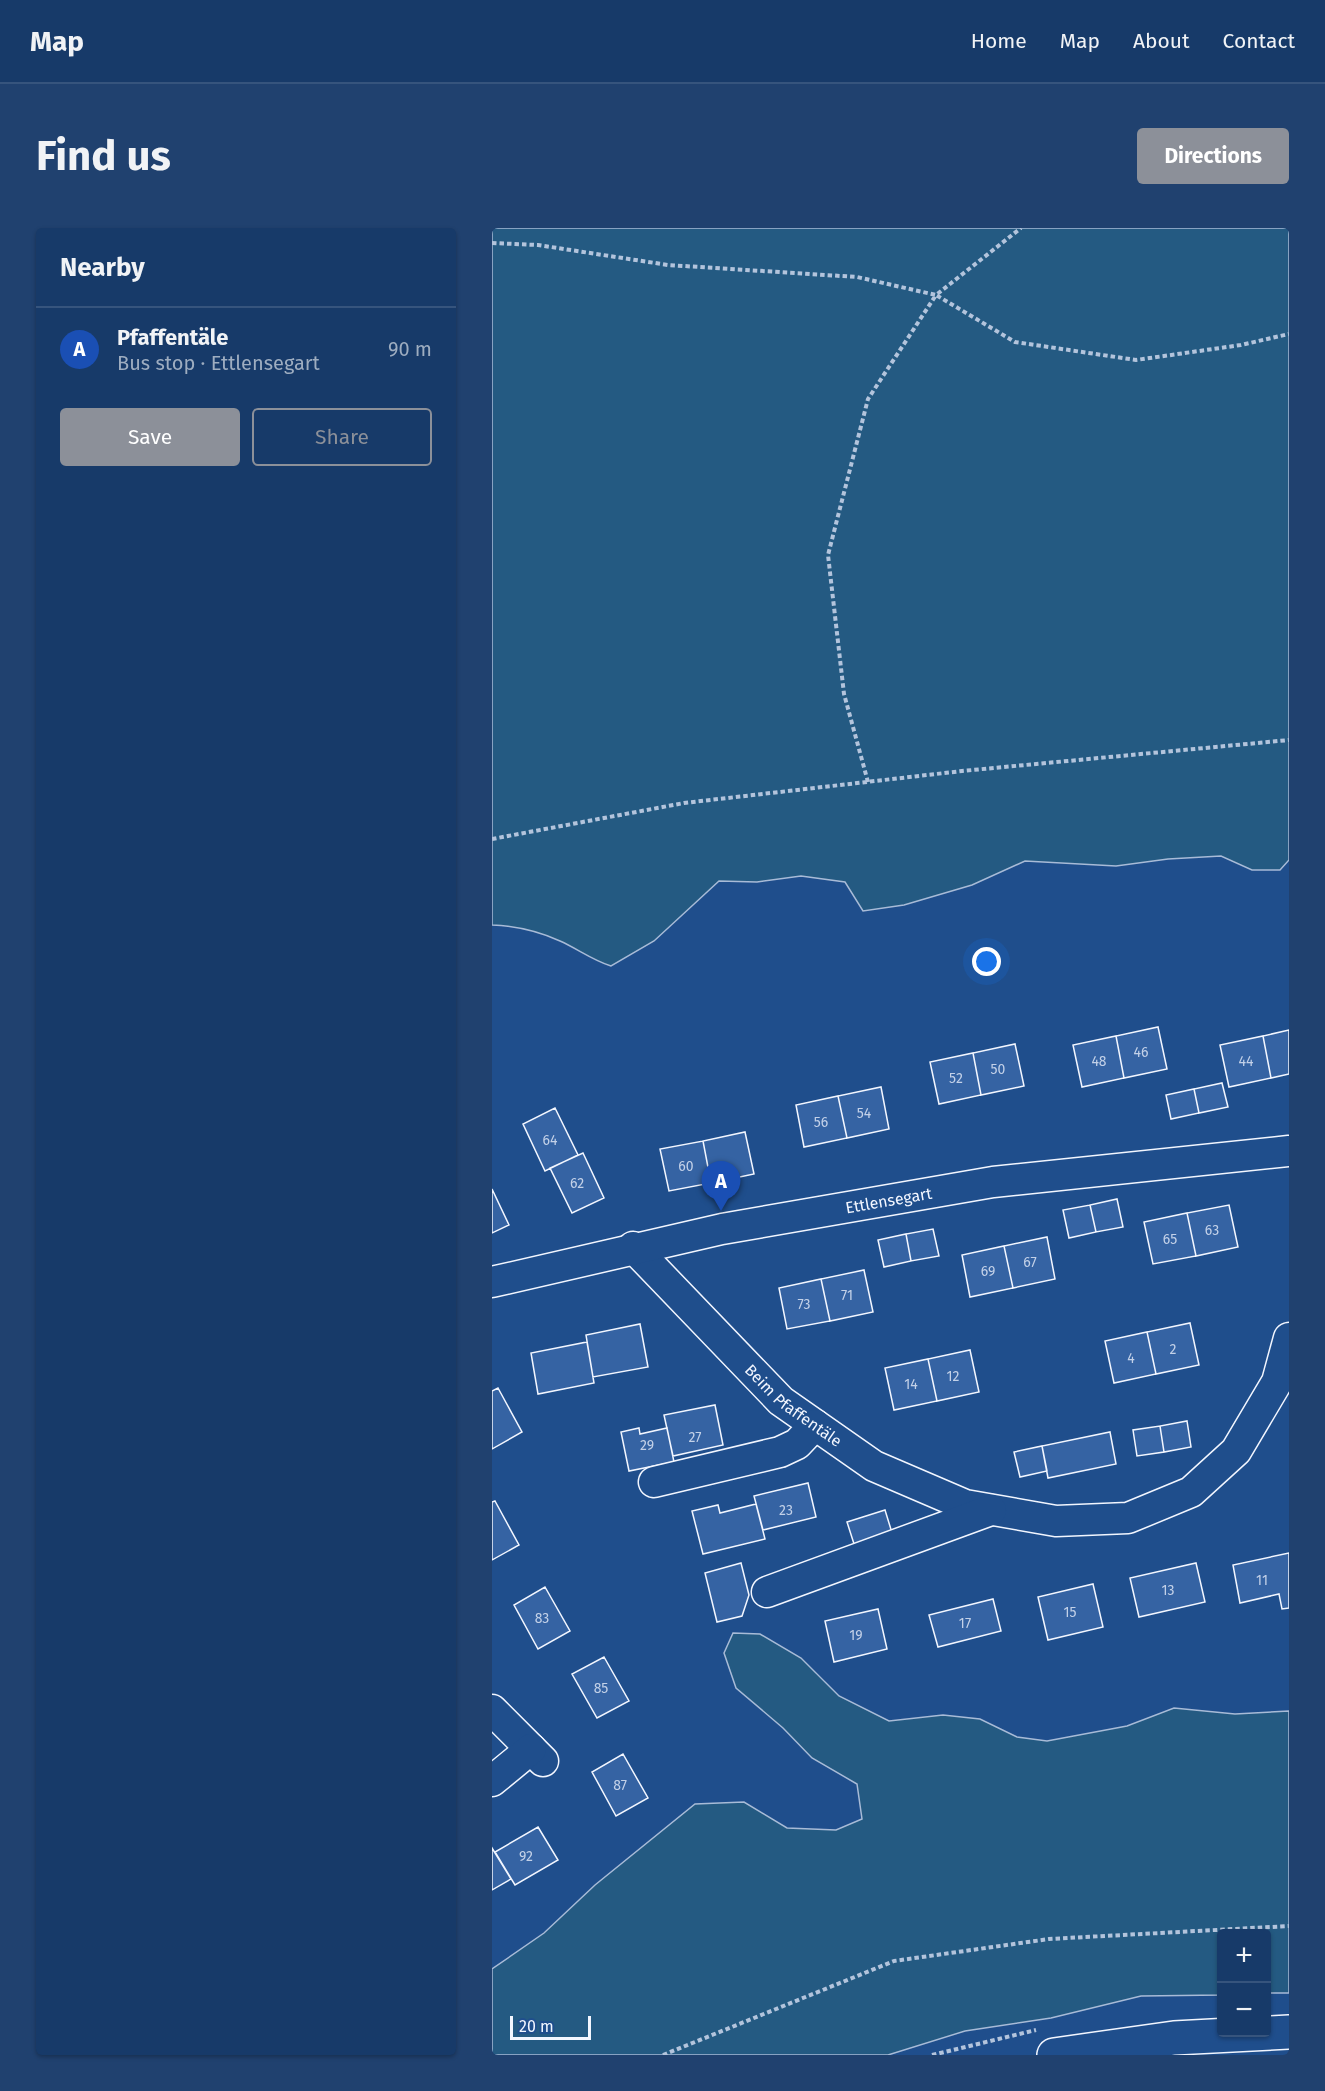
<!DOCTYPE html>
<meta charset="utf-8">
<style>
body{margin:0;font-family:"Fira Sans",sans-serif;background:#20416f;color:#f1f3f6}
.controls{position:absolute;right:18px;bottom:18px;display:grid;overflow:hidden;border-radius:6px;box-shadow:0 2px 4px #0004}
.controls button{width:54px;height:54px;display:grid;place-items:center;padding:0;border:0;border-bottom:2px solid #36547d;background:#173a69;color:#f1f3f6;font:30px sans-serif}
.scale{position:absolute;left:18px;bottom:15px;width:81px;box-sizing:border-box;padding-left:6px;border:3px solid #f2f6ff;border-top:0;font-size:16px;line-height:21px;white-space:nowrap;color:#f2f6ff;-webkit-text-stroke:4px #1f4e8c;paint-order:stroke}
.you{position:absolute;left:495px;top:734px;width:21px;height:21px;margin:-15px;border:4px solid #fff;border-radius:50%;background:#1a73e8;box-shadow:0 0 0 9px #1a73e833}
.badge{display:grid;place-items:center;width:39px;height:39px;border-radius:50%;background:#8c9099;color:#fff;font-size:20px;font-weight:700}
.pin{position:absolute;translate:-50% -50px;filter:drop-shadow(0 2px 3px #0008)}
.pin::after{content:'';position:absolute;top:32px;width:21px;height:18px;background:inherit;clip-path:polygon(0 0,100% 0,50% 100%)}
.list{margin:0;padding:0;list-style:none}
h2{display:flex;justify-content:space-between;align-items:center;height:78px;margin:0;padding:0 24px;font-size:26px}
h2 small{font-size:20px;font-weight:400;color:#9eadc0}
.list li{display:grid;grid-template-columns:39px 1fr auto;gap:18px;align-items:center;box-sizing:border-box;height:84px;padding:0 24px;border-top:2px solid #36547d}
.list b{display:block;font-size:22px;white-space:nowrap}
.list p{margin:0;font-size:20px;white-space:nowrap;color:#9eadc0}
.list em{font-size:20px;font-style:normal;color:#9eadc0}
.actions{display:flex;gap:12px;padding:18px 24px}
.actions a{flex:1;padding:14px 0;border:2px solid #8c9099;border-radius:6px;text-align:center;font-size:21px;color:#8c9099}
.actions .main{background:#8c9099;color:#fff}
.map{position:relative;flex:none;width:797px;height:1827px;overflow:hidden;border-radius:6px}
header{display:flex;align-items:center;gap:36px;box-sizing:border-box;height:84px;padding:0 30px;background:#173a69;border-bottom:2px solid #36547d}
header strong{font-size:28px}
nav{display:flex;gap:33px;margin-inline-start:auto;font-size:21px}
.intro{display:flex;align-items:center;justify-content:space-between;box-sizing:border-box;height:144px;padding:0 36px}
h1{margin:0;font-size:42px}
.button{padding:15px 27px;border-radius:6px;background:#8c9099;color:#fff;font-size:21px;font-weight:700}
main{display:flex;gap:36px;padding:0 36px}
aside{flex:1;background:#173a69;border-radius:6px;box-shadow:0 2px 4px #0004}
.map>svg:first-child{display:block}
.green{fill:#245a82;stroke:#a8bbd7;stroke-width:1.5}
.building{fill:#3563a3;stroke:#f2f6ff;stroke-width:1.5}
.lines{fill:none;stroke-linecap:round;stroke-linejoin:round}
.minor-casing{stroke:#f2f6ff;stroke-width:33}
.major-casing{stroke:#f2f6ff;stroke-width:36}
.path{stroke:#b3c4dc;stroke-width:4;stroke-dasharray:4.5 3;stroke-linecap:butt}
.minor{stroke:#1f4e8c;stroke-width:30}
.major{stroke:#1f4e8c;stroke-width:33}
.labels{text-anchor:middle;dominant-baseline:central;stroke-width:4.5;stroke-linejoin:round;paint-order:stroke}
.number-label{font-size:14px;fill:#c3d1e8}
.street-label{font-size:16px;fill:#f2f6ff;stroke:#1f4e8c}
</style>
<header>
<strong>Map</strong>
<nav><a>Home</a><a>Map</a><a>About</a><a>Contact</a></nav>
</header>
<div class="intro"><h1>Find us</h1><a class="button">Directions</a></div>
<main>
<aside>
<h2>Nearby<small></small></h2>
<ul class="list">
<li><span class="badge" style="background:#1a4fb4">A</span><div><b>Pfaffentäle</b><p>Bus stop · Ettlensegart</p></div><em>90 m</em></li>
</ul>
<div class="actions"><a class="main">Save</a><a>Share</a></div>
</aside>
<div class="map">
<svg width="797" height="1827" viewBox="0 0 797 1827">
<rect width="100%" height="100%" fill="#1f4e8c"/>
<path class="green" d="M0,0H797V632L788,642H760L729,628L676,631L624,638L533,633L480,657L412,677L371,683L353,654L309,648L265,654L227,653L162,713L119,738C100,732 86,721 68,713C46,703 24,698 0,697Z
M241,1405L268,1406L309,1430L347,1468L397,1493L451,1487L488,1491L525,1509L555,1513L635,1498L682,1480L743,1486L797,1483V1765H775L774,1706H730L729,1767L649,1768L559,1790L473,1803L396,1827H0V1741L52,1705L103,1657L203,1576L252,1574L295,1600L344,1602L370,1591L365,1556L320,1530L291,1500L244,1460L232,1425Z"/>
<path class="building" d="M666,799L675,841L632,850L624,808Z
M797,802V846L779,850L771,808Z
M624,808L632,850L590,859L581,817Z
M771,808L779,850L737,859L728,817Z
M523,816L532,858L489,867L481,825Z
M481,825L489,867L447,876L438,834Z
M730,855L736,879L707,885L702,861Z
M389,859L397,901L355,910L346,868Z
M702,861L707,885L679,891L674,867Z
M346,868L355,910L312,919L304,877Z
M63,880L86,927L53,943L31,896Z
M253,904L262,946L219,955L211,913Z
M211,913L219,955L177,963L168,921Z
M91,925L112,970L80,985L58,940Z
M0,961L17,997L0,1005Z
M625,971L631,999L604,1004L598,977Z
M598,977L604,1004L577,1010L571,982Z
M737,977L746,1019L704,1028L695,985Z
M695,985L704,1028L661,1036L652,994Z
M441,1001L447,1028L419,1033L414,1006Z
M414,1006L419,1033L392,1039L386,1012Z
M555,1009L563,1051L521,1060L512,1018Z
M512,1018L521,1060L478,1069L470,1027Z
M372,1042L381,1084L338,1093L329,1051Z
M329,1051L338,1093L295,1101L287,1060Z
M698,1095L707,1137L664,1146L655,1104Z
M148,1096L156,1139L101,1149L94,1107Z
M655,1104L664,1146L622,1155L613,1113Z
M95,1114L102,1155L46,1166L39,1125Z
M478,1122L487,1164L445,1173L436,1131Z
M436,1131L445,1173L402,1182L393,1140Z
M6,1160L30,1204L0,1221V1163Z
M223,1177L231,1217L181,1228L172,1187Z
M695,1193L699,1219L672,1224L668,1198Z
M668,1198L672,1224L645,1228L641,1202Z
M147,1200L148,1206L175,1200L182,1234L137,1243L129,1204Z
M618,1204L624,1236L556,1250L550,1218Z
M550,1218L555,1243L528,1249L522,1224Z
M316,1255L324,1289L271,1302L262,1268Z
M3,1273L27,1317L0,1332V1274Z
M264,1276L273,1311L211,1326L200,1283L226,1277L228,1285Z
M393,1282L401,1308L363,1319L355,1294Z
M797,1325V1380L790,1381L787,1366L748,1375L741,1337Z
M249,1335L257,1367L250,1388L225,1394L213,1345Z
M704,1335L713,1374L647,1389L638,1350Z
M601,1356L611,1399L556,1412L546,1369Z
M53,1359L78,1403L46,1421L22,1377Z
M501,1371L509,1403L446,1419L437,1387Z
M386,1381L395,1421L342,1434L333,1393Z
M112,1429L137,1473L105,1490L80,1446Z
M131,1526L156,1570L124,1588L100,1544Z
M46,1599L66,1632L23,1657L3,1624Z
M0,1620L19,1651L0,1662Z"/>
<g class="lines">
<defs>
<g id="minor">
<path id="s1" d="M141,1019L289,1173L382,1238L473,1277L564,1293L636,1290L699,1264L744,1223L785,1154L797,1110"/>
<path id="s2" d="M0,1054L230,1001L501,954L797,923"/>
<path d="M162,1254L288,1224L305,1216L323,1197"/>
<path d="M275,1364L499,1282"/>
<path d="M0,1482L51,1533"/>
<path d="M0,1553L39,1521"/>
</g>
<path id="major" d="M562,1827L682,1810L797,1804"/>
</defs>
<use href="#minor" class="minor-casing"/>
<use href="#major" class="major-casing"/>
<path class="path" d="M0,15L46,17L176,37L365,49L444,67L529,0
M376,554L352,466L336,327L376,171L444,67L523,114L644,132L749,117L797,106
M0,611L192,575L470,543L797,512
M171,1827L402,1733L557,1711L797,1698
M440,1827L544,1802"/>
<use href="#minor" class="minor"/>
<use href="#major" class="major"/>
</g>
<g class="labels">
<g class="number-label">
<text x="649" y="824">46</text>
<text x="607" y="833">48</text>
<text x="754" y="833">44</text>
<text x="506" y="841">50</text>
<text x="464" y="850">52</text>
<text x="372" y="885">54</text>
<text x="329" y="894">56</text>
<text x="58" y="912">64</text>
<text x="194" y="938">60</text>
<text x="85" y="955">62</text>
<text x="720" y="1002">63</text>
<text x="678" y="1011">65</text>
<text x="538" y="1034">67</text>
<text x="496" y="1043">69</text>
<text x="355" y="1067">71</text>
<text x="312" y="1076">73</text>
<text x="681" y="1121">2</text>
<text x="639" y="1130">4</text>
<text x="461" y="1148">12</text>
<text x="419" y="1156">14</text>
<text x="203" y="1209">27</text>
<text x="155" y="1217">29</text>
<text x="294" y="1282">23</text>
<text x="770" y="1352">11</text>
<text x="676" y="1362">13</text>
<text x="578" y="1384">15</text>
<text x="50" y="1390">83</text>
<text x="473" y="1395">17</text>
<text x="364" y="1407">19</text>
<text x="109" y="1460">85</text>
<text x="128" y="1557">87</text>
<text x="34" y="1628">92</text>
</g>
<g class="street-label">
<text stroke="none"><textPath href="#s2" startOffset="405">Ettlensegart</textPath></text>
<text stroke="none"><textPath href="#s1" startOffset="226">Beim Pfaffentäle</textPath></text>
</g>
</g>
</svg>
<div class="controls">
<button>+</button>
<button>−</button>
</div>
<div class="scale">20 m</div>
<div class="you"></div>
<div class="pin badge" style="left:229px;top:983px;background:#1a4fb4">A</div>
</div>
</main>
